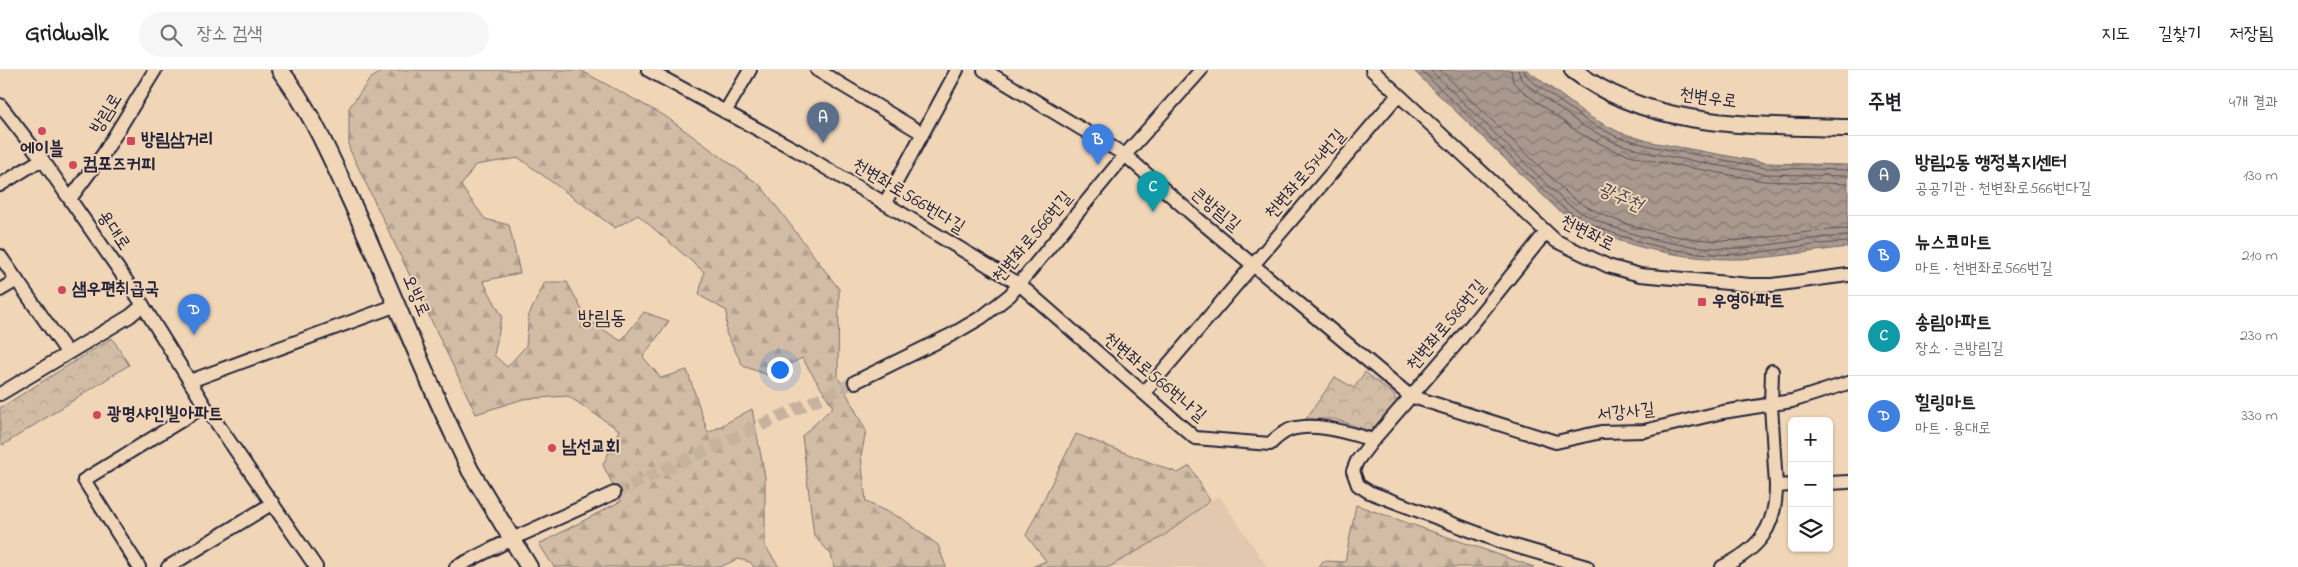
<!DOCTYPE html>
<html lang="ko">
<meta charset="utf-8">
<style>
body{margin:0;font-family:"Indie Flower","Poor Story",sans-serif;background:#f6f6f6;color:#202124}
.controls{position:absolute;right:15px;bottom:15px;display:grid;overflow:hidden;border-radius:8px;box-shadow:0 1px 4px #0004}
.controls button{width:45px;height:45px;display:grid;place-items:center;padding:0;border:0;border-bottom:1px solid #e0e0e0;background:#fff;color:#202124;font:25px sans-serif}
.you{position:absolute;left:779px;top:299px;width:18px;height:18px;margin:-12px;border:4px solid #fff;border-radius:50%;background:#1a73e8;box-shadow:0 0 0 8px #1a73e833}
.badge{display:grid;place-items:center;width:32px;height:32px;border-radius:50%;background:#d1495b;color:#fff;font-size:16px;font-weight:700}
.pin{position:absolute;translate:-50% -41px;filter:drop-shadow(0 1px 2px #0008)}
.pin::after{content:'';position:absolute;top:26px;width:18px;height:15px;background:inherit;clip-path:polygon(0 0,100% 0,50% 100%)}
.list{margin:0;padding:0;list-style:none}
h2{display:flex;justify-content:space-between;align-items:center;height:65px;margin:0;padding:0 20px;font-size:21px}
h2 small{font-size:16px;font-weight:400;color:#757577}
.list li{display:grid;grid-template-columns:32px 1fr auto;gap:15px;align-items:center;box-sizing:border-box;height:80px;padding:0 20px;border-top:1px solid #e0e0e0}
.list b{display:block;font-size:19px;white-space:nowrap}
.list p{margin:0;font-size:16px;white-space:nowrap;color:#757577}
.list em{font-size:16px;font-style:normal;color:#757577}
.icon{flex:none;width:28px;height:28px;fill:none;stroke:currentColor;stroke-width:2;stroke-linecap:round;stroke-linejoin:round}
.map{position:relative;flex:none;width:1848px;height:497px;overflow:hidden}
header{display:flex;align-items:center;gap:30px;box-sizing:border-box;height:70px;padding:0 25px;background:#fff;border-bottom:1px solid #e0e0e0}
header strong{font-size:24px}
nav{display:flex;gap:28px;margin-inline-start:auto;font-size:18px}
.search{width:350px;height:45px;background:#f6f6f6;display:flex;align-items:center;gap:12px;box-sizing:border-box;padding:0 18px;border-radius:28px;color:#757577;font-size:19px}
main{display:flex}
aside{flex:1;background:#fff}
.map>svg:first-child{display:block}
.built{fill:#e1c8ae}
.forest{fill:url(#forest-firs);stroke:#7a6f70}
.park{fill:url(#park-crowns);stroke:#7a6f70}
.water{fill:url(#water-waves);stroke:#73696c}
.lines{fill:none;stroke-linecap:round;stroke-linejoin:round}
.shore{stroke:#58515c;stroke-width:1}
.minor-tunnel{stroke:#c7b29e;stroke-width:12;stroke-dasharray:12 6;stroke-linecap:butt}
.minor-casing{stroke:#22223b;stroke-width:16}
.major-casing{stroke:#22223b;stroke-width:20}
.minor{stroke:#f0d6b7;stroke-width:12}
.major{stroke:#f0d6b7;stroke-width:16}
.poi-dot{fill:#d1495b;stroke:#f0d6b7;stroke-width:2}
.labels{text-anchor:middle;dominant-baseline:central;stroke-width:4;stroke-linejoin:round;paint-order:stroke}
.street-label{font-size:18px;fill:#22223b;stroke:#f0d6b7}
.poi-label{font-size:18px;font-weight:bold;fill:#22223b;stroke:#f0d6b7;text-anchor:start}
.water-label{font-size:19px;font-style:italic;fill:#4a4554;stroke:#f0d6b7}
.quarter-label{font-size:20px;fill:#22223b;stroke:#f0d6b7}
</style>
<header>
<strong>Gridwalk</strong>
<div class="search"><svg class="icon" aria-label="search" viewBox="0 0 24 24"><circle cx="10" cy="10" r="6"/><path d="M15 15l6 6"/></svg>장소 검색</div>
<nav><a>지도</a><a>길찾기</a><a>저장됨</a></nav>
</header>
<main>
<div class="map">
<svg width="1848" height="497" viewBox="0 0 1848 497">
<defs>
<pattern id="forest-firs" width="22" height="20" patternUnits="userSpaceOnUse" patternTransform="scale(1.25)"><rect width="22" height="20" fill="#d2bca5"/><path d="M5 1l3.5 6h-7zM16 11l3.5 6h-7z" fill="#b4a18f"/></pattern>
<pattern id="park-crowns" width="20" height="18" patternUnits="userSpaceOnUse" patternTransform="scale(1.25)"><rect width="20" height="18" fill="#d2bca5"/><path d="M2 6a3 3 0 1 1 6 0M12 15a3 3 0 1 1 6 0" fill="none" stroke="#b4a18f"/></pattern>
<pattern id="water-waves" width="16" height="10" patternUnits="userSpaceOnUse" patternTransform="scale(1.25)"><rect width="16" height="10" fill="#a9988d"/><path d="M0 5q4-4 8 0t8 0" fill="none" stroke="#897c74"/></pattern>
</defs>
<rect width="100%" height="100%" fill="#f0d6b7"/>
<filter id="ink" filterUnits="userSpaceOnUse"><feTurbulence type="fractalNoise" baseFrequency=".02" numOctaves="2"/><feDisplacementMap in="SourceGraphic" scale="10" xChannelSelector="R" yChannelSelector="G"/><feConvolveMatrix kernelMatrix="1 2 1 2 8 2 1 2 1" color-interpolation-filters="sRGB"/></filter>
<g filter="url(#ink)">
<path class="built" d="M1219,425L1267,497H1109L1162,467Z"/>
<path class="forest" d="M384,0H580L665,46L761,116L839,219L838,307L866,361L861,386L866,432L903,449L938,475L946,497H834L831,484L814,466L802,366L833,337L802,288L768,305L743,296L726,263L727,241L699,225L704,202L638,145L615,158L519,88L475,95L461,116L485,149L509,155L520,203L483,211L502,246L494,285L507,297L526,276L529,245L545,212H567L587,249L621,271L644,242L669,251L643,287L661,308L687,300L708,363L752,339L765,407V476L779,497H754L750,492L738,489L720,497H554L539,474L621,431L603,395L619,360L568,326L523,329L476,344L349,78V38L370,9Z
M1076,364L1178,403L1190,396L1210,431L1162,467L1109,497H1032L1046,491L1026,465Z
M1356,435L1534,497H1319L1323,491L1345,492Z"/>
<path class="park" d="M112,268L129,295L3,375L0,372V338Z
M1365,302L1393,324L1397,331L1373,362L1334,349H1306L1335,307L1354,318Z"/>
<path class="water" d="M1413,0H1527L1590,47L1619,62L1651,72L1767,93L1848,95V177C1812,181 1775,188 1739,189C1680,190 1606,175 1558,140Z"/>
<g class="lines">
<path class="shore" d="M1421,0L1561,136C1606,169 1686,188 1742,184C1777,181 1813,173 1848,172
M1430,0L1565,132C1609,164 1686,181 1741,178C1777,175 1812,167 1848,166
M1440,0L1570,126C1612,157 1689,174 1741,170C1777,167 1812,160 1848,159
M1511,0L1513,12L1525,23L1579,63L1613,80L1648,90L1764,111L1848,114
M1518,0L1521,9L1530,17L1583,56L1616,73L1649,83L1765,104L1848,106
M1524,0L1526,5L1533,12L1587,51L1617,67L1650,76L1766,98L1848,100"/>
<path class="minor-tunnel" d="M614,423L855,312"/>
<defs>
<path id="minor" d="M648,0L796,80L1019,214L1195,368L1270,374C1275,369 1282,363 1289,360C1314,351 1348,363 1373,370
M817,0L922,63
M984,0L1125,85L1193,145L1410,326L1556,372L1601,362L1644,361L1723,342L1792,331L1848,313
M1372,0L1556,171L1608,196L1640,205L1750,215H1772L1848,205
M0,35L42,89L139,229L205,336L316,497
M725,42L750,0
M0,115L42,89
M70,129L104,83L155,0
M885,133L957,0
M1546,162L1457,273L1373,370L1357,391L1353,401L1358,415L1369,422L1501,472L1587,497
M0,186L67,282
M0,220L17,210
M1772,301L1771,335L1776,416
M190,311L397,235
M855,312L953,264L982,247L1010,225L1125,85L1201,0
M1144,323L1398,25
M0,324L130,246L143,235
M1829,413L1848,412
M139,497L84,410L205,336
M168,497L273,433
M456,497L512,469L614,423
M1722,497C1759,479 1776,458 1776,416L1792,415"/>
<path id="major" d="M280,0C308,36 327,79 346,120C385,204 418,291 458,374L470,400L529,497
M1573,0C1651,60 1755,55 1848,58"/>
</defs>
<use href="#minor" class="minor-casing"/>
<use href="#major" class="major-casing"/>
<use href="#minor" class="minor"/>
<use href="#major" class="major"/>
</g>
</g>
<g class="poi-dot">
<circle cx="42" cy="61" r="5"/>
<rect x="126" y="66" width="10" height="10" rx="2.5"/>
<circle cx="73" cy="95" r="5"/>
<circle cx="62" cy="220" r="5"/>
<rect x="1697" y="227" width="10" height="10" rx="2.5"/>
<circle cx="97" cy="345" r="5"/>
<circle cx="552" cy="378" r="5"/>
</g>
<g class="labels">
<g class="street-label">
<text transform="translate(1708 29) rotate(8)">천변우로</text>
<text transform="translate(107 44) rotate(-58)">방림로</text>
<text transform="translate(1306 105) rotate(-49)">천변좌로574번길</text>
<text transform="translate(908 127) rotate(31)">천변좌로566번다길</text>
<text transform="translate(1215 140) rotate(40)">큰방림길</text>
<text transform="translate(113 161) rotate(56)">용대로</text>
<text transform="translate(1587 164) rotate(27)">천변좌로</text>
<text transform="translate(1033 168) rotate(-50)">천변좌로566번길</text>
<text transform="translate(415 226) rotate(67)">오방로</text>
<text transform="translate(1447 256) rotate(-50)">천변좌로586번길</text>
<text transform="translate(1154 308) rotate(40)">천변좌로566번나길</text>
<text transform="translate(1626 343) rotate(-6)">서강사길</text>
</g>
<g class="poi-label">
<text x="141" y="71">방림삼거리</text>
<text x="42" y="80" text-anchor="middle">에이블</text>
<text x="83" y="95">컴포즈커피</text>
<text x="72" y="220">샘우편취급국</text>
<text x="1712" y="232">우영아파트</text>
<text x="107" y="345">광명샤인빌아파트</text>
<text x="562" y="378">남선교회</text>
</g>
<g class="water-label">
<text transform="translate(1620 128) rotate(24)">광주천</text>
</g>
<g class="quarter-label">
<text x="602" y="249">방림동</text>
</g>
</g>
</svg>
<div class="controls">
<button>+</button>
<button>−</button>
<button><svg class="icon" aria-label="layers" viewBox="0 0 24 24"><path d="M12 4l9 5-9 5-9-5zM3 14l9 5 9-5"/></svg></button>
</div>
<div class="you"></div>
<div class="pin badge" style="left:823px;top:73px;background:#5c6f8a">A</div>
<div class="pin badge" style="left:1098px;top:95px;background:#3f7fe0">B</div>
<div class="pin badge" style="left:1153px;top:142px;background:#0f9aa8">C</div>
<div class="pin badge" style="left:194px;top:265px;background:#3f7fe0">D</div>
</div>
<aside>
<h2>주변<small>4개 결과</small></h2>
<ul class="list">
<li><span class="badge" style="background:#5c6f8a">A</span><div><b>방림2동 행정복지센터</b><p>공공기관 · 천변좌로566번다길</p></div><em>130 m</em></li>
<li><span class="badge" style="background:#3f7fe0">B</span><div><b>뉴스코마트</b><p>마트 · 천변좌로566번길</p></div><em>210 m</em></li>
<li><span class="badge" style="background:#0f9aa8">C</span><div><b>송림아파트</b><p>장소 · 큰방림길</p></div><em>230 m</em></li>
<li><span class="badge" style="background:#3f7fe0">D</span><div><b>힐링마트</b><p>마트 · 용대로</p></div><em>330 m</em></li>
</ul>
</aside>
</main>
